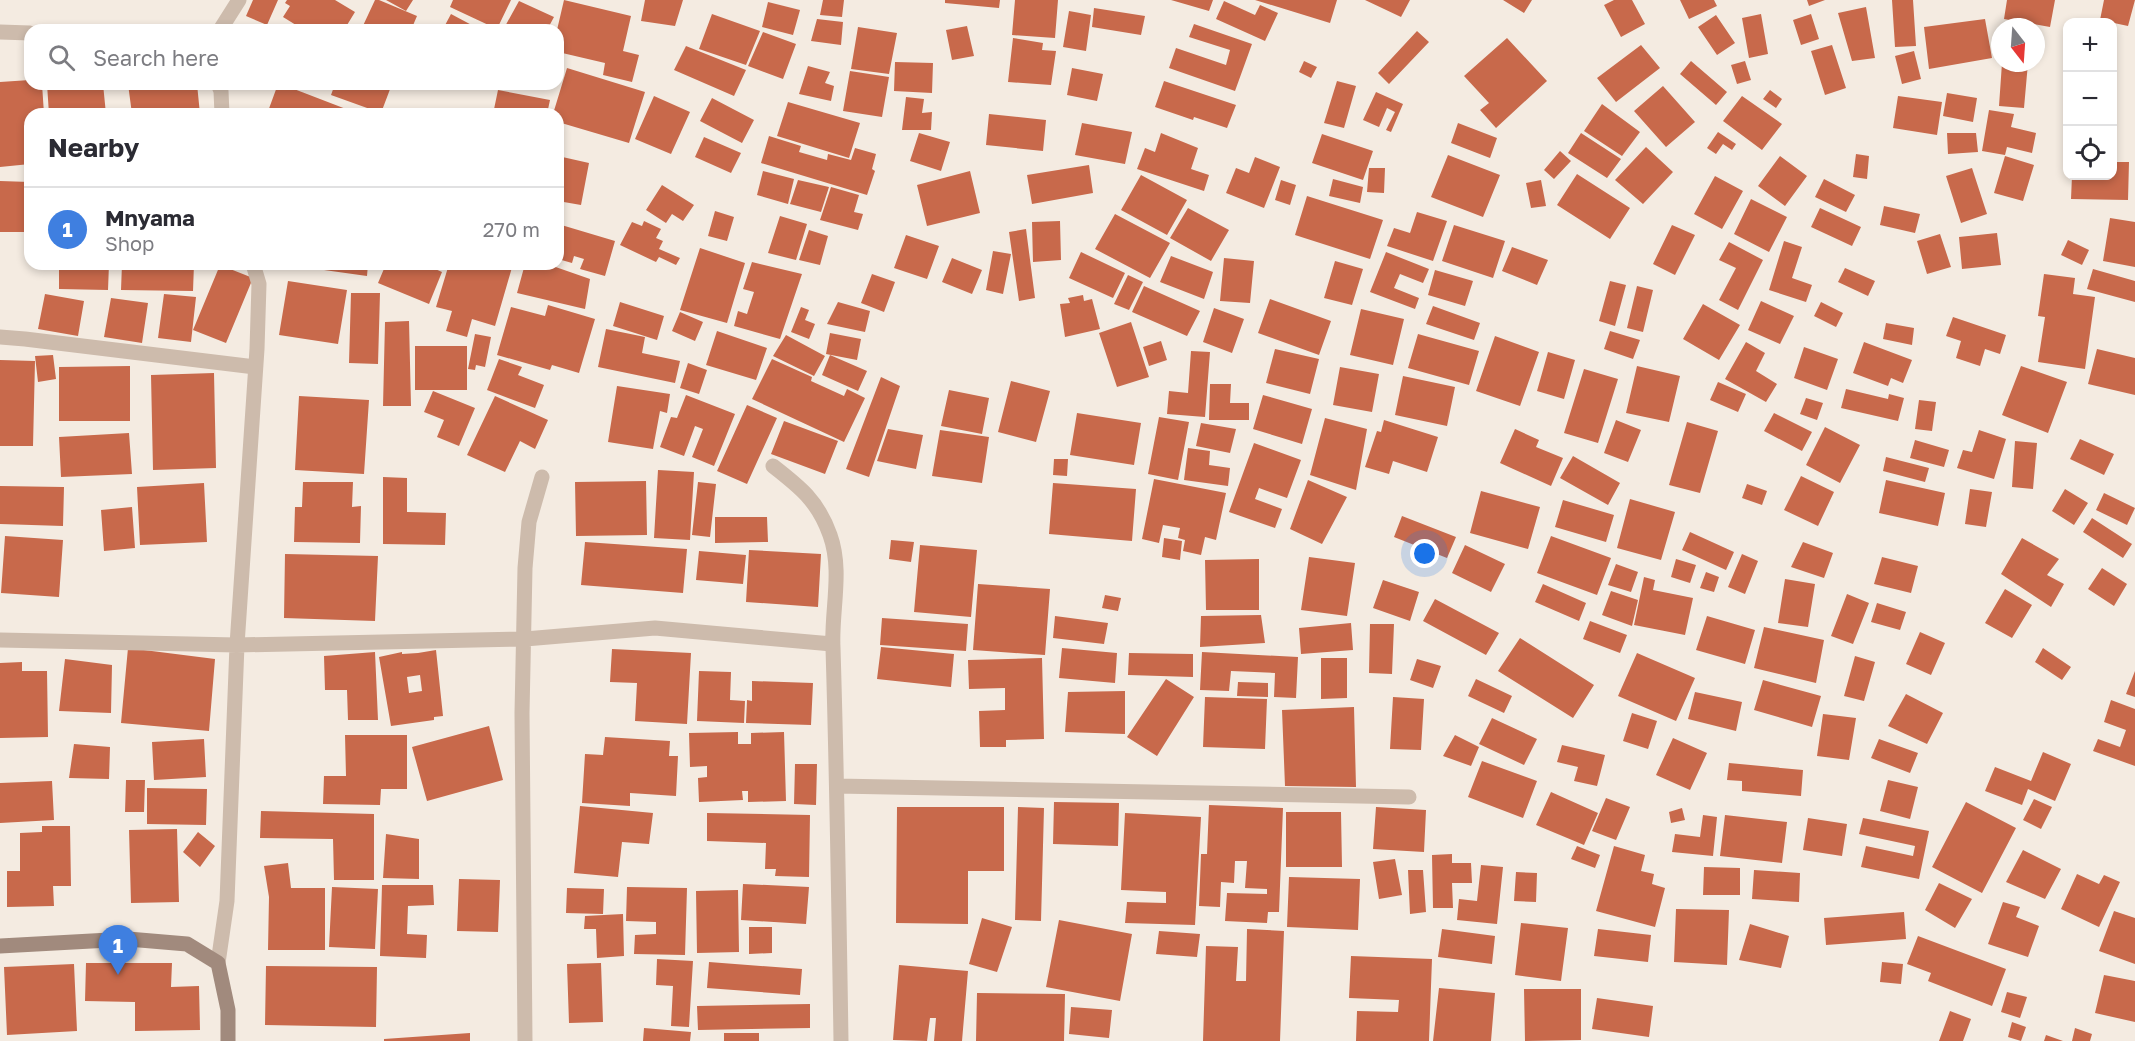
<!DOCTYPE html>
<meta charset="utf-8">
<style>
body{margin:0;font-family:"Golos Text",sans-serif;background:#f7f7f7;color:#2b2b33}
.controls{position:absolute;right:18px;top:18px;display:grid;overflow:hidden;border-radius:12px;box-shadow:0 3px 9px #0003}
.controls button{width:54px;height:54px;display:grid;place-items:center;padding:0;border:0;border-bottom:2px solid #e1e1e2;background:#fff;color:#2b2b33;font:30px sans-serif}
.compass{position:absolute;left:1991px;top:18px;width:54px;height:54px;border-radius:50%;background:#fff;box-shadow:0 3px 9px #0003;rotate:163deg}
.you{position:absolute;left:1425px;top:554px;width:21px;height:21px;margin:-15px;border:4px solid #fff;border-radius:50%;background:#1a73e8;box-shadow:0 0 0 9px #1a73e833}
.badge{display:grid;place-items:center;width:39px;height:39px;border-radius:50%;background:#1f5a5e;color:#fff;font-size:20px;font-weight:700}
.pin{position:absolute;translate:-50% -50px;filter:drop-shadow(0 2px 3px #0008)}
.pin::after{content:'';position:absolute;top:32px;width:21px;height:18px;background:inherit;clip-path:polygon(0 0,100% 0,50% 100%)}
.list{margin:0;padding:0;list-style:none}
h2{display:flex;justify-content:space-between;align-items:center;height:78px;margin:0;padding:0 24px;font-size:26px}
h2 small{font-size:20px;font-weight:400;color:#7c7c81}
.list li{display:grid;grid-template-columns:39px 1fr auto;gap:18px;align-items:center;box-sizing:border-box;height:84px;padding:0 24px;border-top:2px solid #e1e1e2}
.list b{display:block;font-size:22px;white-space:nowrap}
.list p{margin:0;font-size:20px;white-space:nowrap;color:#7c7c81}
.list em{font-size:20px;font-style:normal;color:#7c7c81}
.icon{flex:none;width:33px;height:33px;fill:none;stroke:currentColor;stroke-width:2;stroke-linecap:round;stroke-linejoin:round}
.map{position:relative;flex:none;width:2135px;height:1041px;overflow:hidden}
.search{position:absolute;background:#fff;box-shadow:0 3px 9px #0003;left:24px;top:24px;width:540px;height:66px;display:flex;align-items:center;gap:15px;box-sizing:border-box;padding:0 21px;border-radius:18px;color:#7c7c81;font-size:22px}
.panel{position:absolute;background:#fff;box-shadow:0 3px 9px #0003;left:24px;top:108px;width:540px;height:162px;border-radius:18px}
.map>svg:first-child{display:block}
.building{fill:#c8694b;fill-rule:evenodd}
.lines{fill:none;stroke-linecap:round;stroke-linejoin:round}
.street{stroke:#cdbbac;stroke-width:15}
.secondary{stroke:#a18a7d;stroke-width:15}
</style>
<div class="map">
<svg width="2135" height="1041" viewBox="0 0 2135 1041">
<rect width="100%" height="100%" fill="#f4ebe1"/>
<path class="building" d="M253,0H278L267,25L246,16Z
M287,0H335L355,12L344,30H328L321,26L318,30H304L283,17L290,6L285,3Z
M375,0H379L417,16L411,30H361Z
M386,0H413L406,11Z
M453,0H511L497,29L450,7Z
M564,0L631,16L623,51L639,55L632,82L603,75L605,63L558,52L557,30Z
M645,0H683L675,26L641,21Z
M823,0H844L842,17L820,15Z
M945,0H1000L999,8L945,3Z
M1015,0H1058L1055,38L1012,35Z
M1171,0H1213L1209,11Z
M1255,0H1337L1330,23Z
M1365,0H1410L1401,17Z
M1503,0H1532L1524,13Z
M1614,0H1632L1645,24L1621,37L1604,5Z
M1680,0H1714L1717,6L1689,19Z
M1807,0H1825L1809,6Z
M1892,0H1913L1916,46L1895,47Z
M2007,0H2055L2050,27L2004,19Z
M2104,0H2135L2128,26L2100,20Z
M519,1L554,17L547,30H503Z
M1224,1L1255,15L1260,5L1278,13L1265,41L1216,19Z
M768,2L800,10L793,35L762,27Z
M1866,7L1875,58L1852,61L1838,13Z
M1094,8L1145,16L1141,35L1092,27Z
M1069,11L1091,15L1086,51L1063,47Z
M451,14L481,30H446L443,29Z
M712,14L760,31L746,65L699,49Z
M1761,14L1768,54L1749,58L1742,18Z
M1811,14L1819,39L1801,45L1793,20Z
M1716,15L1735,43L1717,55L1698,27Z
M817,19L843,22L841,45L811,41Z
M1985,19L1992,58L1929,69L1924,27Z
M1194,24L1252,44L1235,91L1169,68L1176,48L1226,65L1230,50L1189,37Z
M967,26L974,56L952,60L946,30Z
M858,27L897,33L889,74L851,69Z
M1417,31L1429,42L1389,84L1378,73Z
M763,32L796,44L783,79L748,66Z
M1013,38L1043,43L1042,50L1056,51L1051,85L1008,82Z
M1507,38L1547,81L1496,128L1480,110L1489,103L1464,76Z
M1641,45L1660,68L1616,102L1597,78Z
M1832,45L1846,88L1825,95L1811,51Z
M686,46L746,70L734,96L674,70Z
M1914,51L1921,79L1902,84L1895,56Z
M1304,61L1317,67L1311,78L1299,72Z
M1691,61L1727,92L1716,105L1680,74Z
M1745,61L1751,80L1737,84L1731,65Z
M895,62L933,63L932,93L894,91Z
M2002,63H2028L2024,108L1999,106Z
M808,66L830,72L825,83L834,86L831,101L799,94Z
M567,68L645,92L629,143L558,122V114H553Z
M1072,68L1103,74L1097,101L1067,95Z
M850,71L889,77L882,117L843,111Z
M30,80V84H42L44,114H30V164L0,167V82Z
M1164,81L1236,105L1227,128L1194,117L1193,120L1155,107Z
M1337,81L1356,86L1344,128L1324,123Z
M47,84H103L106,114H49Z
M128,84H197L200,114H132Z
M278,84H281L359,114H267Z
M309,84H329L328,89Z
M335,84H392L381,113L331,95Z
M1663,86L1695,122L1666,147L1634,111Z
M498,90L550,100L547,114H493Z
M1770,90L1782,99L1776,108L1763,99Z
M1376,92L1403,104L1391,132L1386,130L1395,112L1387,108L1379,127L1363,120Z
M1947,93L1977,98L1973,122L1943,116Z
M654,96L690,112L671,154L635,139Z
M1742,96L1782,124L1762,150L1723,121Z
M1898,96L1942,102L1937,135L1893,128Z
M906,97L924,99L922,113L932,112L931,130H902Z
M712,98L754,120L742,143L700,121Z
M788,102L860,123L849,158L777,136Z
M1602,104L1640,132L1622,156L1584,131Z
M1989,110L2014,114L2011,127L2036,133L2032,153L2007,147L2005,155L1982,151Z
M989,114L1046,120L1043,151L986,145Z
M1082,123L1132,132L1125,164L1075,155Z
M1458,123L1497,138L1490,158L1451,143Z
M1718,132L1736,144L1732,150L1723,144L1716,154L1707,148Z
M919,133L950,142L941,171L910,161Z
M1161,133L1198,148L1191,169L1209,175L1204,191L1137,169L1145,148L1155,152Z
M1581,133L1621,159L1607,178L1568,153Z
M1947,133H1976L1978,152L1948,154Z
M1322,134L1373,151L1363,180L1312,163Z
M769,136L801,146L799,152L827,160L828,154L851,160L855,148L876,154L872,169L875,171L867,195L761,163Z
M704,137L741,153L731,173L695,157Z
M1646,147L1673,172L1643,204L1615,180Z
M1560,151L1571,161L1554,179L1544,170Z
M1856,154L1869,156L1867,179L1853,177Z
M1448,155L1500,175L1483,217L1431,197Z
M558,156L589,163L581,205L558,201Z
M1780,156L1807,176L1785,206L1758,186Z
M2005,156L2034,165L2023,201L1994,193Z
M1255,157L1280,167L1264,208L1226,193L1236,168L1249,173Z
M2112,162H2129L2128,200L2071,199L2072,176H2112Z
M1089,165L1093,193L1032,204L1027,175Z
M1369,168H1385L1384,193L1367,192Z
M1972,168L1987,214L1961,223L1946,176Z
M763,171L794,179L788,204L757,195Z
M970,171L980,213L927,226L917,185Z
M1577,174L1630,208L1610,239L1557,205Z
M1141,175L1187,200L1167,235L1121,210Z
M1715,176L1743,191L1722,229L1694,214Z
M1333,179L1363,187L1360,203L1329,196Z
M1824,179L1855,195L1846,212L1815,197Z
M798,180L829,187L821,212L790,204Z
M1281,180L1296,185L1290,205L1275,200Z
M1541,180L1546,206L1531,208L1526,183Z
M0,181L30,182V232H0Z
M662,185L694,205L683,221L672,214L666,223L646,210Z
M831,187L859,195L854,212L863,214L858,230L820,220Z
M1307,196L1383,220L1370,259L1295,235Z
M1751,199L1787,217L1769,252L1734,234Z
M1884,206L1920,214L1915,233L1880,225Z
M1188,208L1229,230L1211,261L1170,238Z
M1820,208L1861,227L1852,246L1811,227Z
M715,211L734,217L727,241L708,236Z
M1417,212L1447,221L1433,261L1387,246L1394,228L1410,233Z
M1115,214L1170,243L1150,278L1095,249Z
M780,216L807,224L796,260L768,253Z
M2110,218L2135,222V267L2103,261Z
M644,221L661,229L656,238L663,241L659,249L680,258L676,265L659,257L656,262L620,245L632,222L642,226Z
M1060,221L1061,260L1033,262L1032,222Z
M558,224L615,241L605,276L580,269L584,259L574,256L572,263L558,259Z
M1454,225L1505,241L1493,278L1442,261Z
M1672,225L1695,235L1675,275L1653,264Z
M1026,229L1035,298L1019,301L1009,232Z
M809,230L828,236L820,265L799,260Z
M1997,233L2001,265L1962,269L1959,237Z
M1940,234L1951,267L1927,274L1917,241Z
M906,235L939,246L927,279L894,268Z
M2068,240L2089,250L2082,265L2061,255Z
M1784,241L1802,247L1792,278L1812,285L1806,302L1769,290Z
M1729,242L1763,260L1738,310L1719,300L1736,268L1719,260Z
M1512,247L1548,260L1537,285L1502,271Z
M700,248L745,263L727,323L680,310Z
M993,251L1011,254L1003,294L986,290Z
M1081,252L1125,273L1113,298L1069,278Z
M1386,252L1429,269L1423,283L1400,274L1394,288L1419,298L1415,309L1370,292Z
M1171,256L1213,272L1204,299L1160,282Z
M952,258L982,270L972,294L942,282Z
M1224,258L1254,261L1250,303L1220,301Z
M1335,261L1363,269L1352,305L1324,298Z
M752,262L802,274L780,339L734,326L738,311L747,314L754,292L743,289Z
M59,264H109L108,290L59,289Z
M122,264H194L193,291L121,290Z
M281,264H368L367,276Z
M386,264H424L442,272L429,304L378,283Z
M428,264H444L442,270Z
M449,264H513L495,326L472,319L467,337L446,331L452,311L436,307Z
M525,264H547L590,279L585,309L517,293Z
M220,265L253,278L226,343L193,330Z
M1845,268L1875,281L1868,296L1838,282Z
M2093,269L2135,281V302L2087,289Z
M1435,270L1473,281L1465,306L1428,295Z
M872,274L895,282L884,312L861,303Z
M2044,274L2075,278L2073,294L2095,297L2085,369L2038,362L2045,317L2038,316Z
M1128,275L1143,282L1129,310L1114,304Z
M288,281L347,290L338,344L279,335Z
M1610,281L1626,285L1615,326L1599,321Z
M1144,286L1200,311L1187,336L1132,312Z
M1637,286L1653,290L1643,332L1627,328Z
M351,293H380L378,364L349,363Z
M45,294L84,301L78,336L38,329Z
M164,294L196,297L191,342L158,338Z
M1083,295L1084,301L1092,299L1100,329L1065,337L1060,304L1070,303L1068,298Z
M111,298L148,303L142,343L104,337Z
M1270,299L1331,321L1319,355L1258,333Z
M1761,301L1794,316L1780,344L1748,330Z
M620,302L664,316L657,340L613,326Z
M838,302L870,311L865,332L827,324Z
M1821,302L1843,313L1836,327L1814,316Z
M1703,304L1740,325L1719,360L1683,339Z
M548,305L595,319L579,373L552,365L550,370L497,355L511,307L545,316Z
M1433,306L1480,323L1474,340L1426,324Z
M801,307L809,310L805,320L815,324L809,339L791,332Z
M1214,308L1244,319L1232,353L1203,342Z
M1361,309L1404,319L1393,365L1350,355Z
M680,312L703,322L695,341L672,331Z
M1953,317L2006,335L2000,354L1985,349L1980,366L1956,358L1961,341L1946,336Z
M409,321L411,406H383L385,322Z
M1131,322L1149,377L1117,387L1099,333Z
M1886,323L1914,328L1912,345L1883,339Z
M606,329L645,337L642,353L680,361L675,383L598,367Z
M717,331L767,348L756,380L706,365Z
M1610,331L1640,340L1633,359L1604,349Z
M830,333L861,339L857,360L826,354Z
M475,334L491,337L485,367L476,365L475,370L468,369Z
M1418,334L1479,351L1469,385L1408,368Z
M786,335L825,356L814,376L773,356Z
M1495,336L1539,352L1520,406L1476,391Z
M1161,341L1167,360L1149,366L1143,347Z
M1746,342L1765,353L1756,371L1777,384L1766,402L1725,379Z
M1864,342L1912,360L1903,383L1891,378L1888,386L1853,373Z
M415,346H467V390H415Z
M1804,347L1838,359L1827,390L1794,378Z
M1275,349L1319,359L1310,394L1266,383Z
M2097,349L2135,358V395L2088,384Z
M1191,351L1210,352L1205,417L1167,414L1169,391L1188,393Z
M1548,352L1575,360L1564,399L1537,391Z
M53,355L56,379L38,382L35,356Z
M830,355L867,371L858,391L822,375Z
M499,359L522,367L518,375L544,385L535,408L487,390Z
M772,359L812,377L811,381L844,396L847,389L865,398L844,442L752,399Z
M0,360L35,361L33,446H0Z
M688,363L707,370L699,394L680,388Z
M130,366V421H59V367Z
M1637,366L1680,376L1669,422L1626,413Z
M2021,366L2067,382L2048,433L2002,415Z
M1340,367L1379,374L1372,412L1333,405Z
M1584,369L1618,379L1598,443L1564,433Z
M214,373L216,468L153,470L151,375Z
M1403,376L1455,387L1447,426L1395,415Z
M881,377L900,386L869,477L846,469Z
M1011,381L1050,391L1036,442L998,432Z
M1718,382L1746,394L1738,412L1710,400Z
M1210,384H1231L1230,403H1249V420H1209Z
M617,386L670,394L667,413L660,411L653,449L608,442Z
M1846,389L1888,399L1889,394L1904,398L1898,421L1841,408Z
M949,390L989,398L982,434L941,426Z
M433,391L475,408L459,446L437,437L444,420L424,412Z
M686,395L735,414L714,466L692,457L703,429L695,426L684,456L660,447L671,417L677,418Z
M1263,395L1312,409L1302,444L1253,429Z
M299,396L369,400L364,474L295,470Z
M495,396L548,420L535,449L520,441L505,472L467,455Z
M1806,398L1823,403L1817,420L1800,414Z
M1919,400L1936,402L1932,431L1915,429Z
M747,405L777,418L747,484L717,471Z
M1077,413L1141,423L1134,465L1070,455Z
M1774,413L1812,432L1802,451L1764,431Z
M1159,417L1189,422L1178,480L1148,474Z
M1325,418L1367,429L1356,490L1310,475Z
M1384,420L1438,437L1427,472L1393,461L1389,474L1365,467L1377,431L1381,432Z
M1616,420L1641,430L1628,462L1604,453Z
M784,421L838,441L825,474L771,454Z
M1687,422L1718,431L1700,493L1669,485Z
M1201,423L1236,429L1230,453L1196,446Z
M1825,427L1860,445L1840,483L1806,465Z
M888,429L923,435L916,469L877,461Z
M1515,429L1539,440L1536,447L1563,458L1551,486L1500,463Z
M940,430L989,437L982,483L932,476Z
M1979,430L2006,439L1994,479L1957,468L1963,450L1972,452Z
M129,433L132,474L61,477L59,437Z
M2080,439L2114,454L2104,475L2070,459Z
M1915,440L1949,450L1944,467L1910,458Z
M2015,441L2037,443L2033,489L2012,487Z
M1254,443L1301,460L1287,498L1259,488L1255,499L1282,509L1275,528L1229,512Z
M1188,448L1210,451L1209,465L1230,468L1228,486L1184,480Z
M1573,456L1620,483L1608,505L1560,478Z
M1886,457L1929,468L1925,482L1883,471Z
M1054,459H1068L1067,476L1053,475Z
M658,470L694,472L690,540L654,538Z
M1801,476L1834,492L1818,526L1784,510Z
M383,477L407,478V512L446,513L445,545L383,544Z
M1154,479L1226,493L1216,540L1205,537L1201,555L1183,551L1185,540L1178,538L1180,528L1163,525L1159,543L1142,539Z
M1308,480L1347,497L1322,544L1290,529Z
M1886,480L1945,493L1938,526L1879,513Z
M646,481L647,535L576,536L575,482Z
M303,482H353L352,507L361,506L360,543L294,542L295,507H302Z
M698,482L716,484L710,537L692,535Z
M204,483L207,542L140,545L137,487Z
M1053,483L1136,489L1132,541L1049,534Z
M1747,484L1767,491L1762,505L1742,498Z
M0,486L64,487L63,526L0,524Z
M1970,489L1992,492L1986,527L1965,524Z
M2065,489L2088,503L2074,525L2052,511Z
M1481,491L1540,507L1528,549L1470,533Z
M2104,493L2135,508L2127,525L2096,510Z
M1630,499L1675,512L1661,560L1617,548Z
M1563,500L1614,515L1606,542L1555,527Z
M132,507L135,548L104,551L101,510Z
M1402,516L1456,537L1447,558L1394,537Z
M715,517H767L768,542L715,543Z
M2092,518L2132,544L2123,558L2083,532Z
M1690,532L1734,552L1726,570L1682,550Z
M5,536L63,540L59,597L1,593Z
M1551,536L1611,558L1597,595L1537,573Z
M1164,538L1182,541L1180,560L1162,557Z
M2022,538L2059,559L2047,575L2064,584L2051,607L2001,574Z
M891,540L914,542L911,562L889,559Z
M585,542L687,549L683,593L581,585Z
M1803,542L1833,553L1824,578L1791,567Z
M920,545L977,550L971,617L914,612Z
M1465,545L1505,564L1491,592L1452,573Z
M749,550L821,554L818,607L746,602Z
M699,551L746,555L743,584L696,580Z
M285,554L378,556L375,621L284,618Z
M1742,554L1758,561L1745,594L1728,587Z
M1309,557L1355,563L1347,616L1301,610Z
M1882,557L1918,566L1911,593L1874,584Z
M1259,559V610H1206L1205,560Z
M1676,559L1696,565L1690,583L1671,577Z
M1616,564L1638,572L1631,592L1608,585Z
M2102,568L2127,584L2114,606L2088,589Z
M1706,572L1719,577L1714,592L1700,588Z
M1644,577L1655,580L1653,590L1693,598L1685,635L1634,625Z
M1785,579L1815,584L1808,627L1778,623Z
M1383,580L1419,592L1410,621L1373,608Z
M978,584L1050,589L1045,655L973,650Z
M1543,584L1586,603L1579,621L1535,602Z
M2005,589L2032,605L2012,638L1985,623Z
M1611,591L1638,600L1632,626L1602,615Z
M1847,594L1869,603L1853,644L1831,636Z
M1105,595L1121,598L1118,611L1102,608Z
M1435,599L1499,633L1486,655L1423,621Z
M1877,603L1906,612L1900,630L1871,622Z
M1261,615L1265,643L1200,647L1201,616Z
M1055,616L1108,623L1104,644L1053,638Z
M1707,616L1755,630L1745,664L1696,650Z
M882,618L968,624L966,651L880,645Z
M1590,621L1627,635L1620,653L1583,639Z
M1351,623L1353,650L1301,654L1299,628Z
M1370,624H1394L1392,674L1369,673Z
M1764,627L1824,640L1816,683L1754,668Z
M1920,632L1945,643L1931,675L1906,664Z
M1520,638L1594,685L1573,718L1498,671Z
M881,647L954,654L951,687L877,679Z
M128,648L215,659L209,731L121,723Z
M1062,648L1117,653L1115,683L1059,678Z
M2043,648L2071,667L2062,680L2035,662Z
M612,649L691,653L687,724L635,721L637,683L610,682Z
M436,650L443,716L434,717V720L391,726L379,657L402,652V654L418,653ZM420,675L422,691L409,693L407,677Z
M375,652L378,720H348L347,690H325L324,656Z
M1202,652L1298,657L1296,698L1274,697L1275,673L1231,671L1229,691L1200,690Z
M1129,653L1193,654V677L1128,675Z
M1637,653L1695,678L1676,721L1618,696Z
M1855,656L1875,662L1864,701L1844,696Z
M1042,658L1044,739L1006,740V747H980L979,711L1005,710V688L969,689L968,660Z
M1321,658H1347V698L1321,699Z
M65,659L112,665L111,713L59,711Z
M1417,659L1441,666L1433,688L1410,680Z
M22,662V671H47L48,737L0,738V663Z
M699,671L731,672L730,700L745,701L744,723L697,721Z
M2135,671V697L2126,694Z
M1166,679L1194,697L1157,756L1127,737Z
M1476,679L1512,696L1504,713L1468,696Z
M1763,680L1821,696L1812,727L1754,710Z
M752,681L813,683L811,725L746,723L747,700L752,701Z
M1238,682L1268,683V697L1237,696Z
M1125,691V734L1065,732L1068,692Z
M1695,692L1742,702L1736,731L1688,719Z
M1906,694L1943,713L1927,744L1888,726Z
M1205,697L1267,699L1265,749L1203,747Z
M1393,697L1424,699L1421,750L1390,749Z
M2111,700L2135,709V766L2093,751L2098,739L2120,747L2126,730L2104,722Z
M1354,707L1356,787L1285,786L1282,710Z
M1632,713L1657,721L1648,749L1623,741Z
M1823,714L1856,718L1849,760L1817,756Z
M1492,718L1537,739L1524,765L1479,744Z
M489,726L503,780L427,801L412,747Z
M738,732V744H751V733L784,732L786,801L748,802V791H742L743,800L699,802L698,778L707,777V766L690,767L689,733Z
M345,735H407V789H381L380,805L323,804L324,776H346Z
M1455,735L1479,747L1471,766L1443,756Z
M605,737L670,741L669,756H678L676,796L630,793V806L582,803L585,754L603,755Z
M1673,738L1707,753L1690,790L1656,775Z
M204,739L206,777L154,780L152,742Z
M1879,739L1918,753L1910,773L1871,758Z
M74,744L110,747L109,779L69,778Z
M1562,745L1605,755L1597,786L1574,781L1578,767L1557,762Z
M2043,752L2071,764L2055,801L2028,789L2022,805L1985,791L1995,767L2031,781Z
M1482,761L1537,781L1523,818L1468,797Z
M1729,763L1803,770L1801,796L1742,791V781L1727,780Z
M795,764H817L816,805L794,804Z
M126,780H145L144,812H125Z
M1888,780L1918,787L1910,819L1880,811Z
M52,781L54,820L0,823V783Z
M147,788L207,789L206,825L147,824Z
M1551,792L1598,813L1584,845L1536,825Z
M1606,798L1630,807L1616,840L1592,831Z
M2034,799L2052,807L2041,829L2023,820Z
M1054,802L1119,803L1118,846L1053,844Z
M1966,802L2016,828L1982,893L1932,867Z
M1209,805L1283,808L1279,912H1268L1267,923L1225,921L1227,893L1267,894V889L1245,888L1247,861H1235L1234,883L1221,882L1220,907L1199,906L1201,854H1207Z
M580,806L653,813L649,844L622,842L618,877L574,873Z
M897,807H1004V871H968V924L896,923Z
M1018,807L1044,808L1041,921L1015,920Z
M1376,807L1426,810L1424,852L1373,849Z
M1682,808L1685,820L1671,823L1669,812Z
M261,811L374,814V880H334L333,839L260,838Z
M1286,812H1341L1342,867H1286Z
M707,813L810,815L809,877L775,876L776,869H765L766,843L707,841Z
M1125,813L1201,817L1195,925L1125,923L1127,902L1166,903V892L1121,890Z
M1703,815L1717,817L1713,856L1672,852L1675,834L1700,837Z
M1725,815L1787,822L1782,863L1720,856Z
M1808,818L1847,824L1842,856L1803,850Z
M1863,818L1929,831L1919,879L1861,867L1866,846L1913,856L1915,846L1859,834Z
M42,826H70L71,886H53L54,906L7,907V871H20V833L42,832Z
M177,829L179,902L131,903L129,830Z
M198,832L215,846L200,867L183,852Z
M386,834L419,839V879L383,878Z
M1577,846L1600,855L1595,868L1571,859Z
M1614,846L1645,855L1641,871L1654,874L1652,884L1665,888L1655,927L1596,911Z
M2023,850L2061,869L2045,899L2006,882Z
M1452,854V863H1471L1472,883H1452L1453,908H1433L1432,855Z
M1395,859L1402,895L1379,899L1373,862Z
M288,863L291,888H325V950H268L269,897L264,866Z
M1481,865L1503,867L1497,924L1457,920L1459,899L1477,901Z
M1704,867L1740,868V895H1703Z
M1408,870H1423L1426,912L1410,914Z
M1754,870L1800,873L1799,902L1752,899Z
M1516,872L1537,873L1536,902L1514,901Z
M2077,874L2099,884L2104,875L2120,882L2099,927L2061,909Z
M1289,877L1360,879L1358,930L1287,927Z
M459,879L500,880L498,932L457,931Z
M1939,883L1972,899L1955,928L1925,910Z
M743,884L809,887L806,924L741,920Z
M382,885H433L434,905L408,906L407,934L427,935L426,958L380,956Z
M332,887L378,889L375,949L329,947Z
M627,887L687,888L685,955L634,954L635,935L656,934V922L626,921Z
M567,888L604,889L603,914L566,913Z
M738,890L739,952L697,953L696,891Z
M2003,902L2020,907L2016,917L2039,926L2028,957L1988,944Z
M1676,909L1729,910L1727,965L1674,962Z
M2114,911L2135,918V964L2099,951Z
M1904,912L1906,939L1826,945L1824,918Z
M623,914L624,956L597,958L596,929H584L585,916Z
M982,918L1012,927L997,972L969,964Z
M1059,920L1132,934L1120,1001L1046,987Z
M1521,923L1568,928L1561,981L1515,975Z
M1750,924L1789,936L1781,968L1739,960Z
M749,927H772V953L749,954Z
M1247,929L1284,931L1280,1041H1203L1206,946L1238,947L1236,981H1246Z
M1442,929L1495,936L1492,964L1438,957Z
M1598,929L1651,935L1648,962L1594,956Z
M1159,931L1200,934L1197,957L1156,954Z
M1918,936L2006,969L1992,1006L1928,981L1931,973L1907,964Z
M1351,956L1432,959L1429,1041H1356L1357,1011L1398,1012L1399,1000L1349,998Z
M657,959L693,961L689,1027L671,1026L673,986L656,985Z
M709,962L802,969L800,995L707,988Z
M1882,962L1903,964L1901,984L1880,982Z
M86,963H172L171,987L199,986L200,1030L135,1031V1002L85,1001Z
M601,963L603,1022L569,1023L567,964Z
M74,964L77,1031L7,1035L4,967Z
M899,965L968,971L962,1041H934L936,1018H930L927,1041L893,1040Z
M266,966L377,967L376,1027L265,1025Z
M2104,975L2135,981V1022L2095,1013Z
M1439,988L1495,993L1491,1041H1433Z
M1524,989H1581V1040L1525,1041Z
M2007,992L2027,997L2020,1018L2001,1012Z
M977,993L1065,994L1064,1041H976Z
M1597,998L1653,1006L1649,1037L1592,1029Z
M810,1004V1028L698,1030L697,1006Z
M1071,1007L1112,1010L1109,1038L1069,1034Z
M1950,1011L1971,1019L1963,1041H1939Z
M2012,1022L2026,1027L2021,1041L2008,1037Z
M644,1028L691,1032L690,1041H643Z
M2075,1028L2092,1034L2090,1041H2072Z
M470,1033V1041H384V1039Z
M724,1033H759V1041H724Z
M2046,1035L2063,1041H2044Z"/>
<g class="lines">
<path class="street" d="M220,30L239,0
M0,32L30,33
M218,84L221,91L222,114
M0,337L25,339L255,367
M773,466C800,487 818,501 830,535C843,571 831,611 833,648C837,779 839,910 841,1041
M0,640L237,645L525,639L655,628L832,644
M837,786L1409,797
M218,963L227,901L237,645L257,349L259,284L253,264
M525,1041L522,713L525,568L529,522L542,477"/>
<path class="secondary" d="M0,946L128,939L187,944L218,963L228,1010V1041"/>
</g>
</svg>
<div class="controls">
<button>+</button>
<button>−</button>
<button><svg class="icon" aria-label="locate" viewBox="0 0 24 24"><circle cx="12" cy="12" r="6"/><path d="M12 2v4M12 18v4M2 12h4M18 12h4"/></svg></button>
</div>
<svg class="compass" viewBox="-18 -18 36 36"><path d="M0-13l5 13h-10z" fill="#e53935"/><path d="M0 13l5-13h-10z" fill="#7c7c81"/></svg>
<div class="you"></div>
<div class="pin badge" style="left:118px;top:975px;background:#3f7fe0">1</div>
<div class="search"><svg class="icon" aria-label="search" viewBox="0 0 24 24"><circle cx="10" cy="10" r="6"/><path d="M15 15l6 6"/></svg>Search here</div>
<section class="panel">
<h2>Nearby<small></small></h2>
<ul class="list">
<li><span class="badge" style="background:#3f7fe0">1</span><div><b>Mnyama</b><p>Shop</p></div><em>270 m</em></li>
</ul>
</section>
</div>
